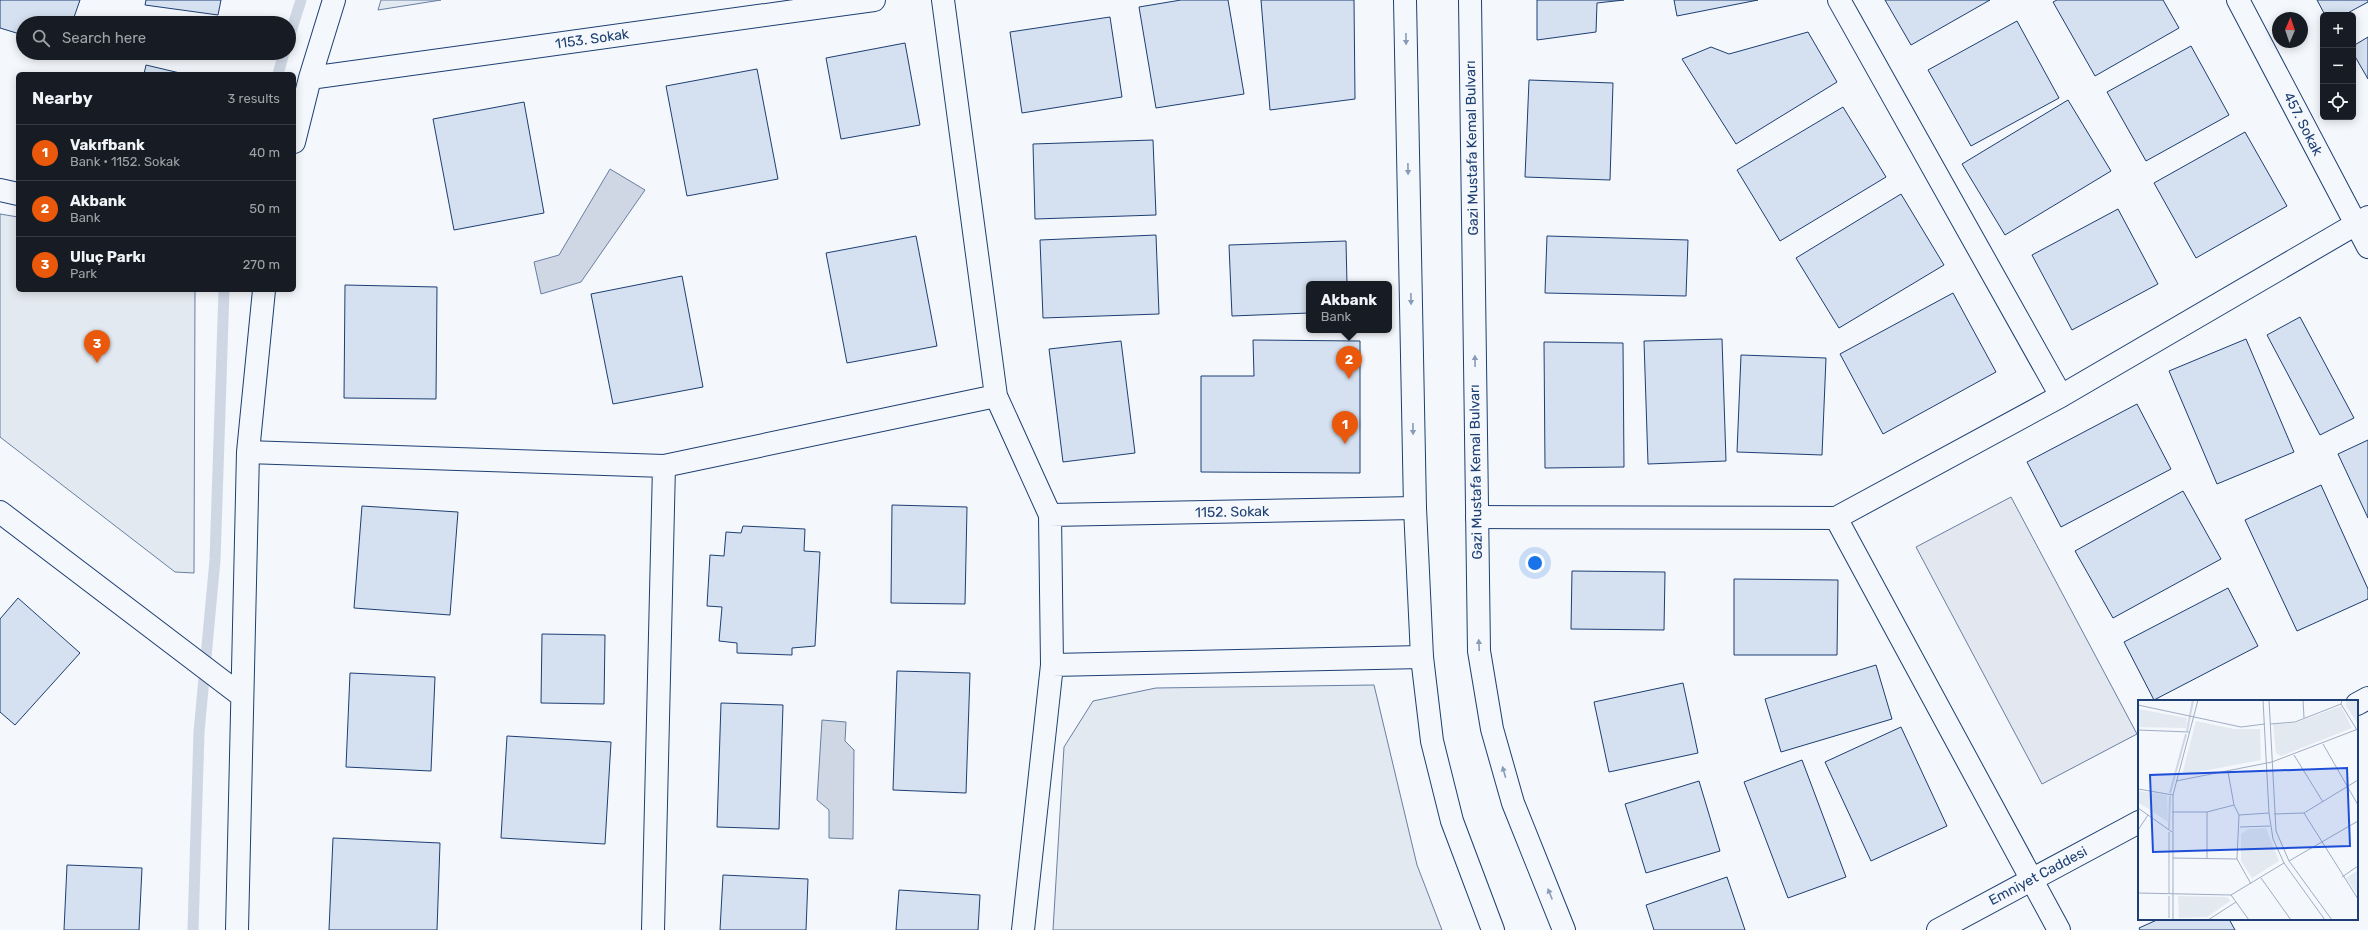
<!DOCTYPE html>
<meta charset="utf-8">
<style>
body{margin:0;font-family:Rubik,sans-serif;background:#20242c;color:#f1f3f6}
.controls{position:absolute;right:12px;top:12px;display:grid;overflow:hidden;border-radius:6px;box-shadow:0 2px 10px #0003}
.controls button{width:36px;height:36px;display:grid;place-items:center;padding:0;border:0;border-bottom:1px solid #363941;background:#171b24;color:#f1f3f6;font:20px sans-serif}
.compass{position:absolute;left:2272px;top:12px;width:36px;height:36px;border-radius:50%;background:#171b24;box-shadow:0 2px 10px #0003;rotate:2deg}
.you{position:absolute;left:1535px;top:563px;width:14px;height:14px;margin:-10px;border:3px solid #fff;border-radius:50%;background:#1a73e8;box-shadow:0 0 0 6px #1a73e833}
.badge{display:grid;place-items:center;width:26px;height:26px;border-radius:50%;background:#ea580c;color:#fff;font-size:13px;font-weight:700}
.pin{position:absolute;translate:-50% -33px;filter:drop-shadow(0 1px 2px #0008)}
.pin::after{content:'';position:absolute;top:21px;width:14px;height:12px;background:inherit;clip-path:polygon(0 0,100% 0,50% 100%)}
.popup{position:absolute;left:1306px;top:281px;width:86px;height:52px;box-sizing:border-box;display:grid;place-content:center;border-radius:6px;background:#171b24;filter:drop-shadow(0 1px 3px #0005);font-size:13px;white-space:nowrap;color:#9ea1a6}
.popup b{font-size:15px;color:#f1f3f6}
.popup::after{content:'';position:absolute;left:50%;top:100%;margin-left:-8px;border:8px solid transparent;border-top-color:#171b24}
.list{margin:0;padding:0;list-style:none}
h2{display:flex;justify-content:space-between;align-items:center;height:52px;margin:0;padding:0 16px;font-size:17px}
h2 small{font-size:13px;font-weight:400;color:#9ea1a6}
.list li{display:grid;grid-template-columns:26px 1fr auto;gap:12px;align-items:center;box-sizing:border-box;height:56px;padding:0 16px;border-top:1px solid #363941}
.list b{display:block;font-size:15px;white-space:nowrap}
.list p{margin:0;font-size:13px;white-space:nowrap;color:#9ea1a6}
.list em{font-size:13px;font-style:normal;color:#9ea1a6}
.icon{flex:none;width:22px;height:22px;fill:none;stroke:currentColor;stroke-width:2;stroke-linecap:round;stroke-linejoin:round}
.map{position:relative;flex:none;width:2368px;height:930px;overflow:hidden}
.search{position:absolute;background:#171b24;box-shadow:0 2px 10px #0003;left:16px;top:16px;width:280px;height:44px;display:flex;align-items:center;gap:10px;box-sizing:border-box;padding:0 14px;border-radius:22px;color:#9ea1a6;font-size:15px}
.panel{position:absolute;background:#171b24;box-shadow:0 2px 10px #0003;left:16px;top:72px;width:280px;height:220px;border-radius:6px}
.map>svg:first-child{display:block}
.green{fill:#e3e9f0;stroke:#687fa3}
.parking{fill:#e3e8f0;stroke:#687fa3}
.water{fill:#cfd7e4;stroke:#687fa3}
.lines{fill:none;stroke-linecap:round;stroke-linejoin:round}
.stream{stroke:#cfd7e4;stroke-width:11}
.building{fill:#d5e0f0;stroke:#1d3f73}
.minor-casing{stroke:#1d3f73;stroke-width:24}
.primary-casing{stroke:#1d3f73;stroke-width:24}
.minor{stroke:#f4f7fb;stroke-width:22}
.primary{stroke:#f4f7fb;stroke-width:22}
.oneway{fill:#889bb7}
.labels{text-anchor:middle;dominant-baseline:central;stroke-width:3;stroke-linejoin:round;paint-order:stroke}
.street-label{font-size:14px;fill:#1d3f73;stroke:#f4f7fb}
.inset-river{fill:none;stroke:#cfd7e4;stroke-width:2}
.inset-road{fill:none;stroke:#9eadc5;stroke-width:1}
.view{fill:#1d4ed8;fill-opacity:0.15;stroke:#1d4ed8;stroke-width:2}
.inset-edge{fill:none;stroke:#1d3f73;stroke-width:2}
</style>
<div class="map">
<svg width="2368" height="930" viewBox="0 0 2368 930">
<rect width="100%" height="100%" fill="#f4f7fb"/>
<path class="green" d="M381,0H441L378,10Z
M0,214L18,217V290H195L194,573L175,572L0,437Z
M1374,685L1417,865L1442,930H1053L1064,747L1093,701L1156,688Z"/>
<path class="parking" d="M2011,497L2137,734L2042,784L1916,547Z"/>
<path class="water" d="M610,169L645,190L581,282L541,294L534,262L559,255Z
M822,720L846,722L845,741L854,750L853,839L829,838V810L817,800Z"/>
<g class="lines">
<path class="stream" d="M289,38L301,0
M278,74L284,53
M193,930L199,732L215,560L224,290"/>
</g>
<path class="building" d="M0,0H80L72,23H23V35L0,28Z
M146,0H221L218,15L145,5Z
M1181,0H1228L1244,94L1156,108L1139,7Z
M1261,0H1354L1355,99L1270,110Z
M1537,0H1624L1597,3L1596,32L1537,40Z
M1674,0H1758L1677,16Z
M1885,0H1990L1911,45Z
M2057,0H2163L2179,28L2095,76L2053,2Z
M2317,0H2368V2L2344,15H2325Z
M1110,17L1122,97L1022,113L1010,32Z
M2017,21L2059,98L1971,146L1928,70Z
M1808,32L1837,82L1736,144L1682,59L1711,47L1729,54Z
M2368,37V79L2353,53V46Z
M905,43L920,125L841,139L826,58Z
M2191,46L2229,115L2146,161L2107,92Z
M146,65L184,74H144Z
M757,69L778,179L687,196L666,86Z
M1529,80L1613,83L1610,180L1525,177Z
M2068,100L2111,171L2005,235L1962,164Z
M524,102L544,213L454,230L433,119Z
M1843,107L1886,177L1780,241L1737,170Z
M2245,132L2287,206L2196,258L2154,183Z
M1153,140L1156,215L1035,219L1033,144Z
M1901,194L1944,265L1839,328L1796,258Z
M2118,209L2158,284L2072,330L2032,255Z
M1156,235L1159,314L1043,318L1040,240Z
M916,236L937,346L847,363L826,253Z
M1547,236L1688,240L1686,296L1545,293Z
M1346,241L1347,284H1309V313L1232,316L1229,245Z
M682,276L703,387L613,404L591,294Z
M345,285L437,287L436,399L344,398Z
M1953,293L1996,372L1883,434L1840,354Z
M2300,317L2354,418L2320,435L2267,335Z
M1722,339L1726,461L1648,464L1644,341Z
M2246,339L2294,452L2217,484L2169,371Z
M1253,340L1360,341V473L1201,472V376H1254Z
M1121,341L1135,453L1063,462L1049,349Z
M1544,342L1623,343L1624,467L1545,468Z
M1741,355L1826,358L1822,455L1737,452Z
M2137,404L2171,469L2061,527L2027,462Z
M2368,440V518L2338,454Z
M2321,485L2368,589V599L2297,631L2245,520Z
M2183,491L2221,559L2113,618L2075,551Z
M892,505L967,507L965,604L891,603Z
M362,506L458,512L450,615L354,608Z
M743,526L805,529L804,551L820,552L815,646L792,648V655L737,653V643L719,641L722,607L707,606L710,555L724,556L726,532L741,533Z
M1572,571L1665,572L1664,630L1571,629Z
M1734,579L1838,580L1837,655H1734Z
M2228,588L2258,646L2154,700L2124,642Z
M18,598L80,653L15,725L0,712V619Z
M542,634L605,635L604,704L541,703Z
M1876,665L1892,719L1781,752L1765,699Z
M897,671L970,673L966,793L893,790Z
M350,673L435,677L431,771L346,767Z
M1683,683L1698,753L1609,772L1594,702Z
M721,703L783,705L779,829L717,827Z
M1901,727L1947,826L1871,861L1825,762Z
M507,736L611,742L605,844L501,838Z
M1802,760L1846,877L1788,898L1744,782Z
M1699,781L1720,851L1646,873L1625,804Z
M333,838L440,843L437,930H329Z
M67,865L142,868L139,930H64Z
M723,875L808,879L806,930H720Z
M1727,877L1745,930H1654L1646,905Z
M899,890L980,895L978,930H896Z
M2159,919H2229L2235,930H2140L2139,928Z"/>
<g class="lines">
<defs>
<path id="minor" d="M943,0L996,396L1050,515L1052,665L1023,930
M1839,0L2061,396
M2238,0L2368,247
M310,78L874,0
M294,142L310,78L334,0
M0,190L18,194
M248,452L664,466L996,396
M0,512L242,696
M1050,515L1415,508
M1477,517L1836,518L2061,396L2368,217
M1836,518L2059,930
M1052,665L1422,657
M2357,704L2368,698
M237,930L248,452L264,290
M653,930L664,466
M1938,930L2139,822"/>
<path id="primary" d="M1405,0L1415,508L1422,657L1432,741L1452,821L1493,930
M1470,0L1479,651L1492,729L1513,803L1564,930"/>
</defs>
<use href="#minor" class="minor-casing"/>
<use href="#primary" class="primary-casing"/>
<use href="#minor" class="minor"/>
<use href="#primary" class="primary"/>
</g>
<defs><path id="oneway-solid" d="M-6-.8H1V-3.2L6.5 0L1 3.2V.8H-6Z"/></defs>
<g class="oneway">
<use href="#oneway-solid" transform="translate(1406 39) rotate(89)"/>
<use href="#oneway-solid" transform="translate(1408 169) rotate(89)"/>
<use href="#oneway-solid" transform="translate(1411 299) rotate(89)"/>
<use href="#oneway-solid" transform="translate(1475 361) rotate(-91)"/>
<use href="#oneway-solid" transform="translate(1413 429) rotate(89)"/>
<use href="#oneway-solid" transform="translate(1479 645) rotate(-92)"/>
<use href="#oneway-solid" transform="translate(1504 772) rotate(-106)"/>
<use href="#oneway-solid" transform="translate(1550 894) rotate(-112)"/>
</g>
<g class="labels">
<g class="street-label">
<text transform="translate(592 39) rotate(-8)">1153. Sokak</text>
<text transform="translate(2303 124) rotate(63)">457. Sokak</text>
<text transform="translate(1472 148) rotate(-91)">Gazi Mustafa Kemal Bulvarı</text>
<text transform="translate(1476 472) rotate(-91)">Gazi Mustafa Kemal Bulvarı</text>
<text transform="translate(1232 512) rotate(-1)">1152. Sokak</text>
<text transform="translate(2038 876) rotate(-28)">Emniyet Caddesi</text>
</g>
</g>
<g transform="translate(2138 700)">
<rect width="220" height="220" fill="#f4f7fb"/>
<path d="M208,0H220V24L208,6ZM203,6L214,28L143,56L138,53L135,24L157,23ZM0,9L49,18L48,28L0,27ZM58,21L96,29H122L123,60L44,75ZM0,91L29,95L30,122L0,102ZM128,128L141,161L114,178L103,161V134L110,129ZM220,170V195L208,178ZM40,196L89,197L92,201L69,217L41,218Z" fill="#e3e9f0"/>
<path class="inset-river" d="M49,31L55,0M32,93L48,34M31,129L32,96M31,132V193M31,218V196"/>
<path class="inset-road" d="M125,0L131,113L135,139L146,163L187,220M131,0L138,131L151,161L194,220M165,0L166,18M204,0L203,4L219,30M0,5L103,27L127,24M132,24L157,22L203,4M0,30L51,32M185,44L220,105M156,55L185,102M90,72L96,105L101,115L99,159L113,184M38,81L134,62L220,29M0,89L35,95M0,108L34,132M34,112H69L96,105M69,112V158M166,113L220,199M136,114L166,113L220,80M101,115L131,113M102,127L132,126M0,130L10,115M35,158L99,159M151,161L220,121M204,177L220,166M123,178L153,220M0,193L93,195L146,163M93,195L111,220M35,220V95L60,0M70,220L98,202"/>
<path class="view" d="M209,68L212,146L15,152L12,75Z"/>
<rect width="220" height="220" class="inset-edge"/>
</g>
</svg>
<div class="controls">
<button>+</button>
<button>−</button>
<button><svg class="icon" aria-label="locate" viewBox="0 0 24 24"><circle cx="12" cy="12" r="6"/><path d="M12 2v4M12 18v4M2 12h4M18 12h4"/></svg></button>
</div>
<svg class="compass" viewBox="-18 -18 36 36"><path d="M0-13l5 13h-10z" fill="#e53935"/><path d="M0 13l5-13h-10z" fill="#9ea1a6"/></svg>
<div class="you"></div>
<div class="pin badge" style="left:1345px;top:444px">1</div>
<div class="pin badge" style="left:1349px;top:379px">2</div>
<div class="popup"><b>Akbank</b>Bank</div>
<div class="pin badge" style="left:97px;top:363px">3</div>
<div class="search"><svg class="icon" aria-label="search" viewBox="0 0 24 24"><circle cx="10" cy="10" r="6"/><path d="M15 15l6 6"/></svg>Search here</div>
<section class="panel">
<h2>Nearby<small>3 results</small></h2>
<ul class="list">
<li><span class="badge">1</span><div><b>Vakıfbank</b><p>Bank · 1152. Sokak</p></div><em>40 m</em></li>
<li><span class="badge">2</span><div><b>Akbank</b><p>Bank</p></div><em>50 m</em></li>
<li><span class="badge">3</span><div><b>Uluç Parkı</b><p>Park</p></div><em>270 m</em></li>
</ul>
</section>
</div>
